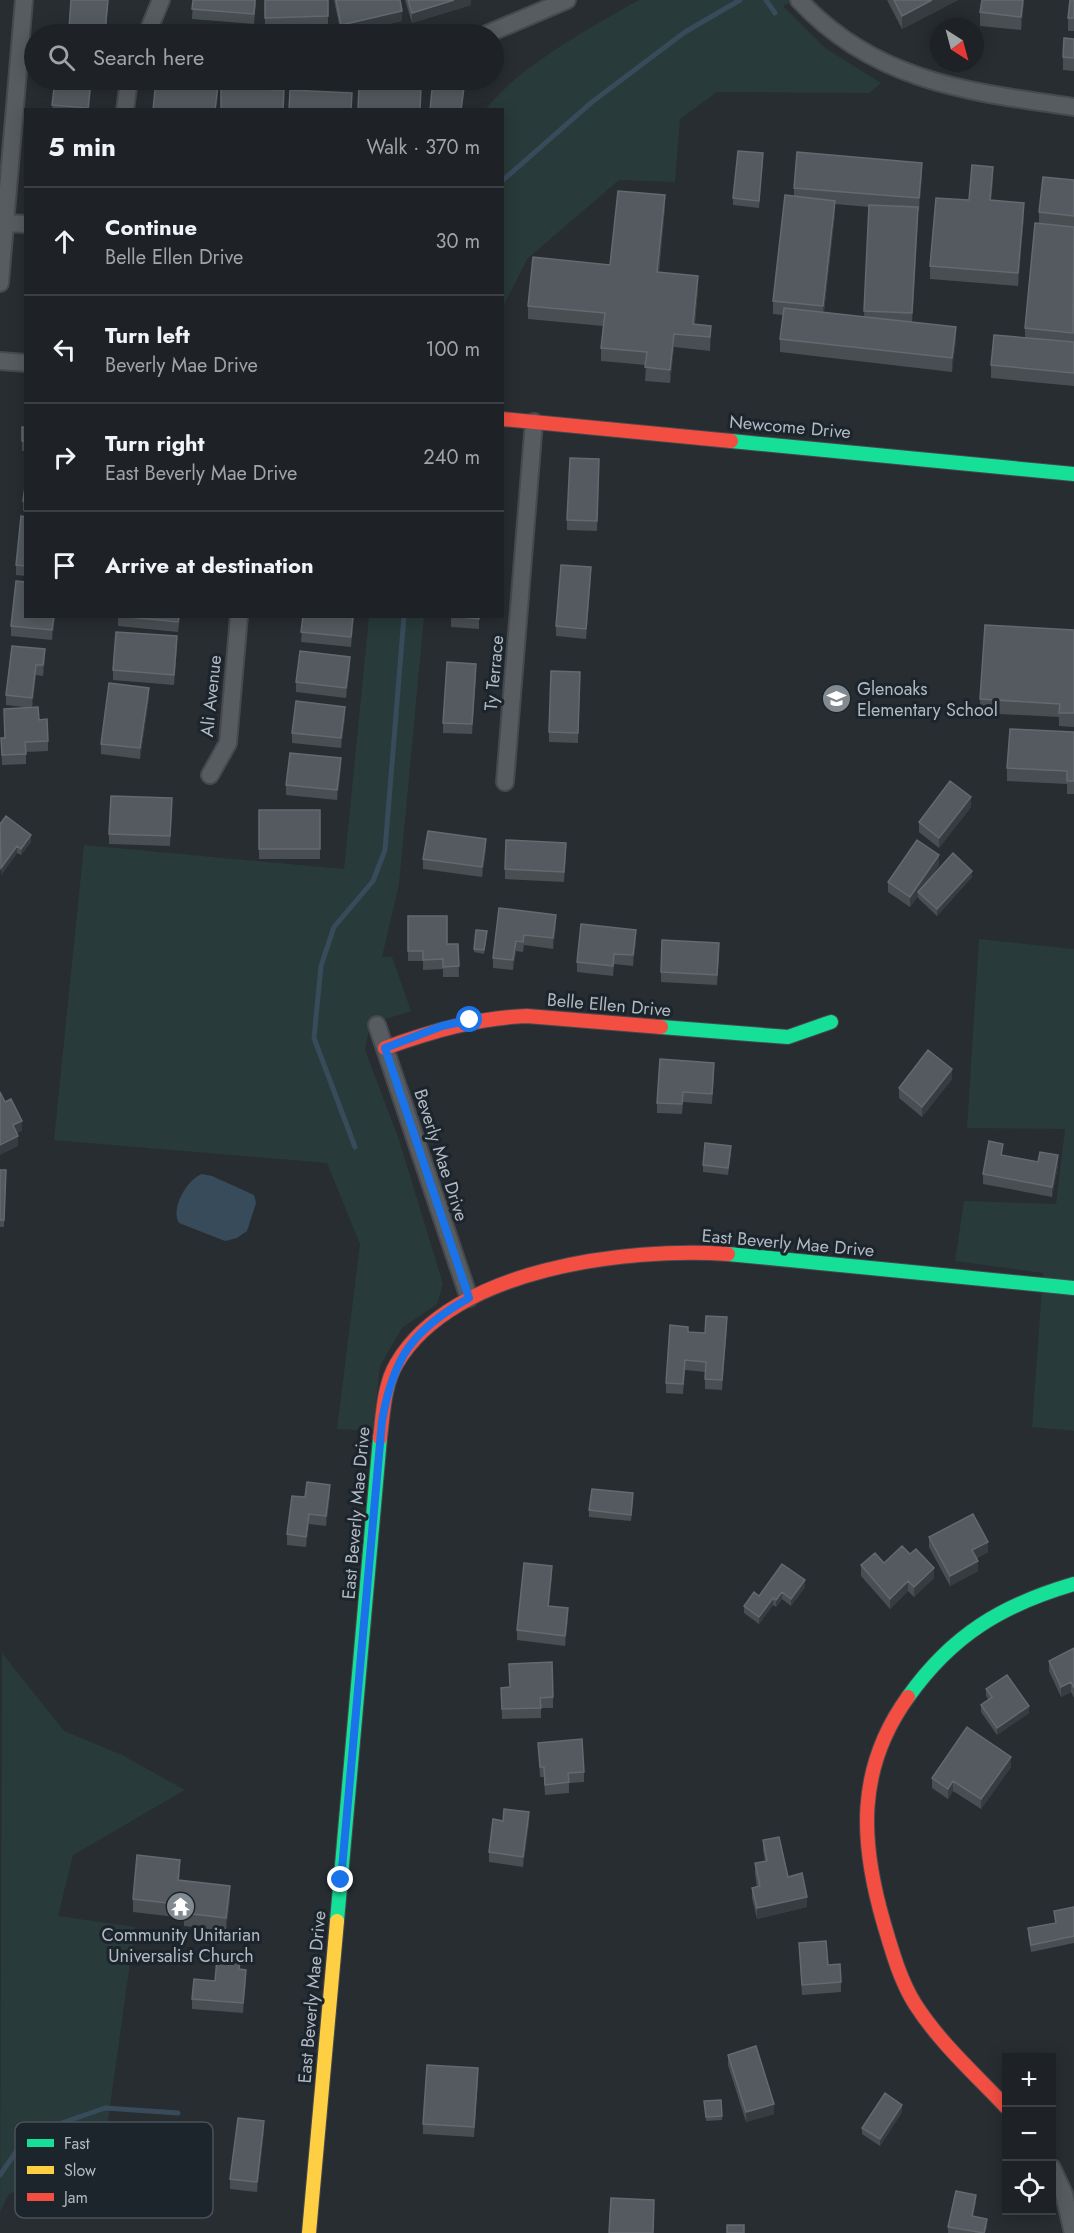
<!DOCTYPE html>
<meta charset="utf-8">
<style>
body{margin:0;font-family:Jost,sans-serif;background:#262a2e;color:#f1f3f6}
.controls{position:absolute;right:18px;bottom:18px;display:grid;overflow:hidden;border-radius:0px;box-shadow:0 3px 15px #0003}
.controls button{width:54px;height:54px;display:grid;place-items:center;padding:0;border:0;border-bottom:2px solid #3c3f43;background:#1e2226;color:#f1f3f6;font:30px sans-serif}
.compass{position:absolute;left:930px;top:18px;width:54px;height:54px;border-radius:50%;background:#1e2226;box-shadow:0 3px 15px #0003;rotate:144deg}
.stop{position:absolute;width:18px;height:18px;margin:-14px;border:4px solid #1a73e8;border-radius:50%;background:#fff}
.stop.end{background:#1a73e8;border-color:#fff;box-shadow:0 2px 6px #0008}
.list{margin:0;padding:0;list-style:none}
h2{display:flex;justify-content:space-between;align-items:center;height:78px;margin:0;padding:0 24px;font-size:26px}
h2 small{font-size:20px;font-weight:400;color:#a1a4a7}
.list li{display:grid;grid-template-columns:39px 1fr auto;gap:18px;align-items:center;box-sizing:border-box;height:108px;padding:0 24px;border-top:2px solid #3c3f43}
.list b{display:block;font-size:22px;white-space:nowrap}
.list p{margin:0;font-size:20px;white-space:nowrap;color:#a1a4a7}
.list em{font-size:20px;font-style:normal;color:#a1a4a7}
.icon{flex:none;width:33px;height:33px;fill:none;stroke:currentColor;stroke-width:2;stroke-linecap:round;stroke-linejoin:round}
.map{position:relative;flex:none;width:1074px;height:2233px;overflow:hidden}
.search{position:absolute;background:#1e2226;box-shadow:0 3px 15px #0003;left:24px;top:24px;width:480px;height:66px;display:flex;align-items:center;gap:15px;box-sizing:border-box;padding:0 21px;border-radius:33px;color:#a1a4a7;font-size:22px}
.panel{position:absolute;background:#1e2226;box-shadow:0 3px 15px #0003;left:24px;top:108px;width:480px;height:510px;border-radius:0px}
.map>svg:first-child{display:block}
.green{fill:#283a39}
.water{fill:#374b5b}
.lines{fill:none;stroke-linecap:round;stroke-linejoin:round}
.stream{stroke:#374b5b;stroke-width:5}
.street-casing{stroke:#46494d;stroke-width:20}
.fast-casing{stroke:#46494d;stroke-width:16}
.slow-casing{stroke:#46494d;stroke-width:16}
.jam-casing{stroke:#46494d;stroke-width:16}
.street{stroke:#575c60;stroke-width:16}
.fast{stroke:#16e098;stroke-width:14}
.slow{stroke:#ffcf43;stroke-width:14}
.jam{stroke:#f24e42;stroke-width:14}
.wall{fill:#494e53;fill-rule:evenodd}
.shaded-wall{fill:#373c40}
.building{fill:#545a5f;stroke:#63696f;stroke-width:1.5}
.route{stroke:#1a73e8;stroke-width:8}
.labels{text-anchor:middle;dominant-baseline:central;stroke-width:6;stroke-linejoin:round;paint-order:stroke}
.street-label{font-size:18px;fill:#b1bac4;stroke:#1c242c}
.poi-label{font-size:18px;fill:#b1bac4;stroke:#1c242c;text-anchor:start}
.key{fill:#1c242c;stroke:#49515a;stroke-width:1.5}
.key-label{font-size:16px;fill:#b1bac4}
</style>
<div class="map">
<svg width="1074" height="2233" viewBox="0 0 1074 2233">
<rect width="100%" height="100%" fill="#282d32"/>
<path class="green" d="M639,0H794L783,6L825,48L881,83L869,93L717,92L680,119L675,182L619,180L527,259L503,307L502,110H485C519,66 590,28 639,0Z
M369,617H424L399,884L382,957H392L411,1011L370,1024L365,1050L399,1140L443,1284L437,1304L402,1328L380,1366L373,1431L337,1429L360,1244L327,1163L54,1140L84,845L344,869Z
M979,939L1074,949V1431L1032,1427L1043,1273L955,1261L964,1201L1056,1204L1065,1129L967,1128Z
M2,1653L64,1731L122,1755L185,1790L73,1855L58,1916L135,1927L106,2135L8,2195L0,2212Z"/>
<path class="water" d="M202,1174L212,1176L254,1195L256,1203L247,1231L237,1238L225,1241L179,1223C170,1209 187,1179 202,1174Z"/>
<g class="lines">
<path class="stream" d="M766,0L775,13
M502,181L592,102L685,32L740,0
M355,1147L314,1038L321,966L334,927L373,881L385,850L404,616
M0,2175L18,2149L53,2126L105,2108L178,2113"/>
<defs>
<path id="street" d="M799,0C875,82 970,92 1074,107
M147,34L161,0
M487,34L567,0
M125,110L129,80
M7,223L26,224
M0,283L24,0
M0,361L26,363
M210,775L228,743L239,616
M505,782L534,422
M377,1025L469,1298
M1052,2168L1064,2194L1073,2233"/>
<path id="fast" d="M731,441L1074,474
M661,1027L788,1037L831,1022
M728,1254L1074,1288
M908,1697C952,1635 1002,1605 1074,1584
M337,1921L380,1438"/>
<path id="slow" d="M309,2233L337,1921"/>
<path id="jam" d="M502,419L731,441
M385,1048C432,1031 477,1018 527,1016L661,1027
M380,1438C383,1414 384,1384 397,1363C453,1268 628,1247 728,1254
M908,1697C856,1769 860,1842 884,1924C892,1951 900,1980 915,2004C940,2043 975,2074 1006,2107"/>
</defs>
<use href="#street" class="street-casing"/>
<use href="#fast" class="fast-casing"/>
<use href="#slow" class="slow-casing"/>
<use href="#jam" class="jam-casing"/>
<use href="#street" class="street"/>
<use href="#fast" class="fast"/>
<use href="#slow" class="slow"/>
<use href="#jam" class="jam"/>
</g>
<path class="wall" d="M108,0L106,34H69V29Z
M193,0H256L254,24L192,19Z
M265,0H328V26L265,28Z
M334,0H400L402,21L341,34Z
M405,0H471V5L412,23Z
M887,0H958L902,29Z
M982,0H1024L1021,30L980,26V12Z
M1074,0V31H1068V18Z
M1074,39V71L1063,70V57Z
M55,80H92L89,110H52Z
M763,160L759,208L733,205V198Z
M922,176L919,211H918L912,322L956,340L952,372L780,352V339L783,315L773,314V301L794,196V188ZM835,204L869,207L864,317L824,312L835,214Z
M993,180L991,200L1024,216L1018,286L930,279V266L969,200Z
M1074,180V386L991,378V365L1025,338V328L1039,223V212Z
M665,208L659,272L698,289L695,324L711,326L710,351L674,347L670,383L645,381L646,365L601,361V348L603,326L528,319V306L610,265Z
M22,427H26V451H22Z
M599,469L597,531L567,530V520Z
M26,479V512L23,511V501Z
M26,517V576L16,575V565Z
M591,578L586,639L556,636V626Z
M55,616L52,640L11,636V626Z
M118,616H180L178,632L118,626Z
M303,616H354L351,647L301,642Z
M451,616H479V629L451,627Z
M1074,630V727L1059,726V717L980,713V699Z
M12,646L45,659L43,676L36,675L32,708L6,705V695Z
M177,646L174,685L113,680V670Z
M350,667L346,698L296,692V682Z
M580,672L578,743L549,742V732Z
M476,674L472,734L443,733V723Z
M149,698L140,759L101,754V744Z
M4,709L39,720L48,741V751L26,752V764L2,765L1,738H5Z
M345,717L341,748L292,743V733Z
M1074,732V794H1067V784L1007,781V768Z
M341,768L337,800L286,795V785Z
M971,807L939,848L919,832V822Z
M172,808L170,846L109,844V834Z
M259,810H320V859H259Z
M0,824L31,842L21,855L17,853L1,875Z
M486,849L482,877L423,869V859Z
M566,853L564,882L505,879V869Z
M939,865L929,880L972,877L937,916L918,898V896L910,907L888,892V882Z
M499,908L556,925L553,949L524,945L523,952L516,951L513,970L493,968V958Z
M408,916L447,944H458L459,977H443V969L423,970V961H408Z
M487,934L484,954L474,952V949Z
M636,940L633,966L614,964L613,976L577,972V962Z
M719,953L717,985L661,982V972Z
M714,1073L712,1104L683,1102L682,1114L657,1113V1103Z
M952,1079L922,1117L899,1098V1088Z
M731,1153L728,1175L703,1172V1165Z
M1002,1155L1058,1165L1052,1197L983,1184V1174Z
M0,1170H6L4,1227H0Z
M727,1327L722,1390L705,1389V1372L685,1370L683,1394L666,1393V1383L688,1332L705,1333Z
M330,1495L326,1526L309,1524L306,1547L287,1545V1534L305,1497Z
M633,1500L631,1521L589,1517V1510Z
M929,1537L988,1552L977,1558L978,1571L950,1586L929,1547Z
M884,1563L934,1578L914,1597L908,1591L890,1609L861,1576V1565Z
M552,1576L549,1606L568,1618L565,1646L517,1640V1630Z
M805,1587L791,1606L782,1599L776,1607L773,1605L759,1624L744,1613V1606L759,1596Z
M1074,1648V1698L1071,1692L1061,1697L1049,1671V1661Z
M510,1687L553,1697V1708H541V1718L502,1719L501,1688Z
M986,1689L1029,1713L997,1735L981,1712V1705L989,1700L986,1696Z
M538,1743L584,1772V1782L569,1783V1793L545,1795L544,1777H540Z
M1011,1767L981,1809L953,1791L948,1799L932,1788V1778Z
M503,1821L529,1822L523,1867L489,1862V1852Z
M763,1840L788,1877L807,1907L757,1919L752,1898V1888L757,1887L755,1874V1863L765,1861L763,1850Z
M180,1873L179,1880L230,1899L226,1931L184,1926V1918L133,1912V1899Z
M1074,1907V1943L1031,1952L1028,1935V1928L1055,1923L1054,1911Z
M799,1943L828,1965L841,1982V1992L802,1995Z
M246,1980L243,2013L192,2009V1999L215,1981Z
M728,2055L774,2114L746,2122L728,2065Z
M478,2078L474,2137L423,2134V2124Z
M721,2100L722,2120L706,2121L704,2101Z
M902,2112L880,2146L862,2134V2128Z
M264,2131L257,2192L230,2189V2179Z
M976,2202L973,2217L987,2226L985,2233H948V2227Z"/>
<path class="shaded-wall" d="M454,0H471V5L412,23V13Z
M932,0H958L902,29V16Z
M1023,0H1024L1021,30V17Z
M402,11V21L341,34V25Z
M91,80H92L89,110H88Z
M218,85V95L216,110H215Z
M922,163V176L919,211V198Z
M993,167V180L990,213V200Z
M665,195V208L657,285V272Z
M835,201V214L823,319V306Z
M1024,203V216L1018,286V273Z
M918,207V220L912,326V313Z
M698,276V289L693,337V324Z
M711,326V339L710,351V337Z
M956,327V340L952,372V358Z
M674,334V347L670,383V370Z
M591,567V578L586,639V629Z
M54,616H55L52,640V630Z
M353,616H354L351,647V637Z
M177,636V646L174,685V675Z
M45,649V659L43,676V665Z
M350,657V667L346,698V688Z
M476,664V674L472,734V724Z
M36,665V675L32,708V698Z
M149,688V698L140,759V748Z
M345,707V717L341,748V738Z
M341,758V768L337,800V790Z
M971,797V807L939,848V838Z
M31,835V842L21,855V849Z
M486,839V849L482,877V867Z
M17,846V853L1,875V868Z
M939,855V865L920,893L918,892V896L910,907V897Z
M972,871V877L937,916V909Z
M556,915V925L553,949V938Z
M636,930V940L633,966V955Z
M516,941V951L513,970V960Z
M952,1069V1079L922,1117V1107Z
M22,1121V1131L13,1135V1125Z
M18,1136V1146L0,1155V1145Z
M1058,1155V1165L1052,1197V1187Z
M727,1317V1327L722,1390V1380Z
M330,1485V1495L326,1526V1516Z
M309,1514V1524L306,1547V1537Z
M988,1542V1552L972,1560V1550Z
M978,1561V1571L950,1586V1576Z
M552,1566V1576L548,1616V1606Z
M934,1568V1578L914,1597V1587Z
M805,1580V1587L791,1606V1599Z
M908,1581V1591L890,1609V1599Z
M782,1592V1599L776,1607V1600Z
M773,1598V1605L759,1624V1617Z
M568,1608V1618L565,1646V1636Z
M1071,1682V1692L1061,1697V1687Z
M1029,1706V1713L997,1735V1728Z
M1011,1757V1767L981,1809V1799Z
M953,1781V1791L948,1799V1789Z
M529,1812V1822L523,1867V1857Z
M180,1860V1873L178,1893V1880Z
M230,1886V1899L226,1931V1918Z
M807,1897V1907L757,1919V1908Z
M246,1970V1980L243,2013V2003Z
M774,2104V2114L746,2122V2112Z
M902,2105V2112L880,2146V2139Z
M264,2121V2131L257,2192V2182Z
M976,2195V2202L972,2223V2216Z"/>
<path class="building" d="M71,0H108L105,32L69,29Z
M193,0H255L254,14L192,9Z
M265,0H328V16L265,18Z
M336,0H400L402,11L341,25Z
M408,0H454L412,13Z
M894,0H932L902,16Z
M982,0H1023L1021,17L980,12Z
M1070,0H1074V18H1068Z
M1064,38L1074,39V58L1063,57Z
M55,80H91L88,108L52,105Z
M156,80L218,85L215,110H153Z
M433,80H465L461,110H430Z
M359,84L421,87L420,110H358Z
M221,88L284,90L283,110H221Z
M290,90L352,93L351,110H289Z
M738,151L763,153L759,201L733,198Z
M797,152L922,163L919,198L794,188Z
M972,165L993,167L990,200L1024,203L1018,273L930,266L936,198L969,200Z
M1043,177L1074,180V216L1039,212Z
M618,191L665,195L657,272L698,276L693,324L711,326L710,337L674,334L670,370L645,367L647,352L601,348L605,313L528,306L533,257L610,265Z
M785,195L835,201L823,306L773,301Z
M869,205L918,207L912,313L864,311Z
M1035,223L1074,227L1073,333L1025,328Z
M784,308L956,327L952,358L780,339Z
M994,335L1074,342V373L991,365Z
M22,427H26V441H22Z
M570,458L599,459L597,521L567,520Z
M26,479V501H23Z
M21,516L26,517V566L16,565Z
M561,565L591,567L586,629L556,626Z
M16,581L26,582V616H54L52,630L11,626Z
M119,616H179L178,622Z
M303,616H353L351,637L301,632Z
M451,616H479V619Z
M985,625L1074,630V713H1059L1060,704L980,699Z
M116,632L177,636L174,675L113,670Z
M12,646L45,649L43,665H36L32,698L6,695Z
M300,651L350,657L346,688L296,682Z
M447,662L476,664L472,724L443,723Z
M551,671L580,672L578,733L549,732Z
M109,683L149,688L140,748L101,744Z
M296,701L345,707L341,738L292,733Z
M38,707L39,720L47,719L48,741L25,742L26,754L2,755L1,738H5L4,709Z
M1010,729L1074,732V781H1067V771L1007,768Z
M290,753L341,758L337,790L286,785Z
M950,781L971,797L939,838L919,822Z
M111,796L172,798L170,836L109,834Z
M259,810H320V849H259Z
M6,816L31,835L21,849L17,846L1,868L0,824Z
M428,831L486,839L482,867L423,859Z
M506,840L566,843L564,872L505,869Z
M917,840L939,855L910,897L888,882Z
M953,853L972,871L937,909L918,892Z
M499,908L556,915L553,938L524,935L523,942L516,941L513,960L493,958Z
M408,916H447V944H458L459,966L443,967V959L423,960V951H408Z
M581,924L636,930L633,955L614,954L613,966L577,962Z
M476,930L487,931L484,950L474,949Z
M662,940L719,943L717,975L661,972Z
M928,1050L952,1069L922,1107L899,1088Z
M660,1059L714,1063L712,1094L683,1092L682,1104L657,1103Z
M0,1092L5,1102L11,1099L22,1121L13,1125L18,1136L0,1145Z
M989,1141L1003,1144L1001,1155L1038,1162L1040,1152L1058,1155L1052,1187L983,1174Z
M705,1143L731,1146L728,1168L703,1165Z
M0,1170H6L4,1220H0Z
M706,1316L727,1317L722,1380L705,1379L706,1362L685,1360L683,1384L666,1383L670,1325L688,1327V1332L705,1333Z
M307,1482L330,1485L326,1516L309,1514L306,1537L287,1534L292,1496L305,1497Z
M592,1489L633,1493L631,1515L589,1510Z
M973,1514L988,1542L972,1550L978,1561L950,1576L929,1537Z
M902,1546L910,1554L916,1549L934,1568L914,1587L908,1581L890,1599L861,1565L875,1553L884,1563Z
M524,1563L552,1566L548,1606L568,1608L565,1636L517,1630Z
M782,1564L805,1580L791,1599L782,1592L776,1600L773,1598L759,1617L744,1606L754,1592L759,1596Z
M1074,1648V1688L1071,1682L1061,1687L1049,1661Z
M552,1662L553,1697L540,1698L541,1708L502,1709L501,1688L510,1687L509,1664Z
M1007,1675L1029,1706L997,1728L981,1705L992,1697L986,1689Z
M967,1727L1011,1757L981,1799L953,1781L948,1789L932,1778Z
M582,1739L584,1772L568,1773L569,1782L545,1785L544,1767H540L538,1743Z
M504,1809L529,1812L523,1857L489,1852L493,1819L503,1821Z
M779,1837L788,1877L802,1873L807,1897L757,1908L752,1888L760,1886L755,1863L767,1861L763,1840Z
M137,1855L180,1860L178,1880L230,1886L226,1918L184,1913L185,1905L133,1899Z
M1074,1907V1936L1031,1945L1028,1928L1056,1923L1054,1911Z
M826,1941L828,1965L840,1964L841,1982L802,1985L799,1943Z
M217,1959L240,1961L239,1969L246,1970L243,2003L192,1999L194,1979L215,1981Z
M756,2046L774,2104L746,2112L728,2055Z
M427,2065L478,2068L474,2127L423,2124Z
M885,2093L902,2105L880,2139L862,2128Z
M721,2100L722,2116L706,2117L704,2101Z
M238,2118L264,2121L257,2182L230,2179Z
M956,2191L976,2195L972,2216L987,2219L984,2233L948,2227Z
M611,2198L654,2200L653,2233H609Z
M727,2225H744V2233H727Z"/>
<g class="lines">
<path class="route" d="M341,1880L382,1421C393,1358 412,1330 469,1298L385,1048L442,1026L470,1020"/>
</g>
<defs>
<symbol id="school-disc" viewBox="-11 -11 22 22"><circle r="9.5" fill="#818991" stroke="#1c242c"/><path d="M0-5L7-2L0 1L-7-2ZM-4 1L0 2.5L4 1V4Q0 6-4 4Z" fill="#fff"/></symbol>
<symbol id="temple-disc" viewBox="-11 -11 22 22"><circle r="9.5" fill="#818991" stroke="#1c242c"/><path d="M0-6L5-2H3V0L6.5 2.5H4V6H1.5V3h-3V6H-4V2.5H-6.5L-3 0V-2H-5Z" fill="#fff"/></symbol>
</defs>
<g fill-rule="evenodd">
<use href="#school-disc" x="820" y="682" width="33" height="33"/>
<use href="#temple-disc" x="164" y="1890" width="33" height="33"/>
</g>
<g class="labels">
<g class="street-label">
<text transform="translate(790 427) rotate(5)">Newcome Drive</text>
<text transform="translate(494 673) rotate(-85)">Ty Terrace</text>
<text transform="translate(211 696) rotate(-84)">Ali Avenue</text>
<text transform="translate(609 1005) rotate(5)">Belle Ellen Drive</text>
<text transform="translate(441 1155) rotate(72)">Beverly Mae Drive</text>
<text transform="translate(788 1243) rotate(5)">East Beverly Mae Drive</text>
<text transform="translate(356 1513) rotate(-85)">East Beverly Mae Drive</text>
<text transform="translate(312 1997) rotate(-85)">East Beverly Mae Drive</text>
</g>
<g class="poi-label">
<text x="857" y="689">Glenoaks<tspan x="857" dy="21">Elementary School</tspan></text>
<text x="181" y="1935" text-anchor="middle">Community Unitarian<tspan x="181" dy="21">Universalist Church</tspan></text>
</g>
</g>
<rect x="15" y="2122" width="198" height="96" rx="9" class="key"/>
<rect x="27" y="2139" width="27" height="8" fill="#16e098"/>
<rect x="27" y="2166" width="27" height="8" fill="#ffcf43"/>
<rect x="27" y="2193" width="27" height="8" fill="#f24e42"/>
<g class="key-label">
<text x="64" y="2149">Fast</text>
<text x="64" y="2176">Slow</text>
<text x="64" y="2203">Jam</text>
</g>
</svg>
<div class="controls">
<button>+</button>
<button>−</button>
<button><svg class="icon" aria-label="locate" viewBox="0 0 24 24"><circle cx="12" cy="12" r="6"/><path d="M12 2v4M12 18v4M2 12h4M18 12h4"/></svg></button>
</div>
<svg class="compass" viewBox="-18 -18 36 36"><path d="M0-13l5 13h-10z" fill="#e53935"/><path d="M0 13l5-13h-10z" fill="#a1a4a7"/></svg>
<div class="stop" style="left:470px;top:1020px"></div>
<div class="stop end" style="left:341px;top:1880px"></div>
<div class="search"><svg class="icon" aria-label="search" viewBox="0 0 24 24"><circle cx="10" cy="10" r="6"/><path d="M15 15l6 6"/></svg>Search here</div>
<section class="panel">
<h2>5 min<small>Walk · 370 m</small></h2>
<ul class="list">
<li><svg class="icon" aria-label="ahead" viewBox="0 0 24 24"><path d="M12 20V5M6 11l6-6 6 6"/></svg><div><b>Continue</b><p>Belle Ellen Drive</p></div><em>30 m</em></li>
<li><svg class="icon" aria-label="left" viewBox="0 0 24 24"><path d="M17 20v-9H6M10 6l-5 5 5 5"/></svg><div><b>Turn left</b><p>Beverly Mae Drive</p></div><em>100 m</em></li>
<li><svg class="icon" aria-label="right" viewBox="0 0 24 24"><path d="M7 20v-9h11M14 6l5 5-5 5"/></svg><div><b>Turn right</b><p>East Beverly Mae Drive</p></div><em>240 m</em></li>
<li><svg class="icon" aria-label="arrive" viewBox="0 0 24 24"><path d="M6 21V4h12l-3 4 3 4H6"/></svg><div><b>Arrive at destination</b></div></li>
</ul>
</section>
</div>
